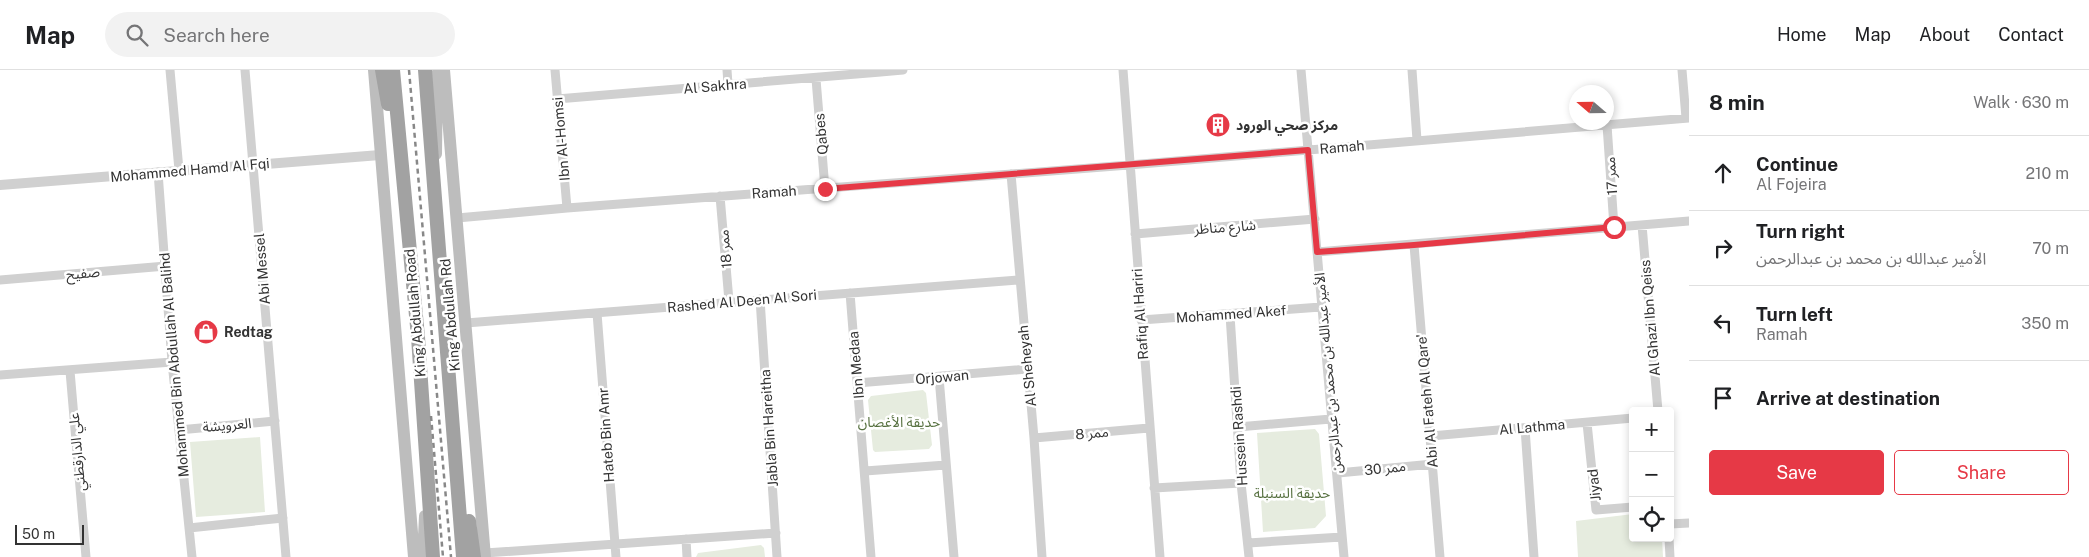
<!DOCTYPE html>
<meta charset="utf-8">
<style>
body{margin:0;font-family:"Public Sans","Noto Sans Arabic",sans-serif;background:#f2f2f2;color:#202124}
.controls{position:absolute;right:15px;bottom:15px;display:grid;overflow:hidden;border-radius:5px;box-shadow:0 2px 8px #0003}
.controls button{width:45px;height:45px;display:grid;place-items:center;padding:0;border:0;border-bottom:1px solid #e0e0e0;background:#fff;color:#202124;font:25px sans-serif}
.compass{position:absolute;left:1569px;top:15px;width:45px;height:45px;border-radius:50%;background:#fff;box-shadow:0 2px 8px #0003;rotate:290deg}
.scale{position:absolute;left:15px;bottom:12px;width:69px;box-sizing:border-box;padding-left:5px;border:2px solid #333;border-top:0;font-size:14px;line-height:18px;white-space:nowrap;color:#333;-webkit-text-stroke:4px #fff;paint-order:stroke}
.stop{position:absolute;width:15px;height:15px;margin:-11px;border:4px solid #e63946;border-radius:50%;background:#fff}
.stop.end{background:#e63946;border-color:#fff;box-shadow:0 1px 5px #0008}
.list{margin:0;padding:0;list-style:none}
h2{display:flex;justify-content:space-between;align-items:center;height:65px;margin:0;padding:0 20px;font-size:21px}
h2 small{font-size:16px;font-weight:400;color:#757577}
.list li{display:grid;grid-template-columns:32px 1fr auto;gap:15px;align-items:center;box-sizing:border-box;height:75px;padding:0 20px;border-top:1px solid #e0e0e0}
.list b{display:block;font-size:19px;white-space:nowrap}
.list p{margin:0;font-size:16px;white-space:nowrap;color:#757577}
.list em{font-size:16px;font-style:normal;color:#757577}
.actions{display:flex;gap:10px;padding:15px 20px}
.actions a{flex:1;padding:11px 0;border:1px solid #e63946;border-radius:5px;text-align:center;font-size:18px;color:#e63946}
.actions .main{background:#e63946;color:#fff}
.icon{flex:none;width:28px;height:28px;fill:none;stroke:currentColor;stroke-width:2;stroke-linecap:round;stroke-linejoin:round}
.map{position:relative;flex:none;width:1689px;height:487px;overflow:hidden}
header{display:flex;align-items:center;gap:30px;box-sizing:border-box;height:70px;padding:0 25px;background:#fff;border-bottom:1px solid #e0e0e0}
header strong{font-size:24px}
nav{display:flex;gap:28px;margin-inline-start:auto;font-size:18px}
.search{width:350px;height:45px;background:#f2f2f2;display:flex;align-items:center;gap:12px;box-sizing:border-box;padding:0 18px;border-radius:28px;color:#757577;font-size:19px}
main{display:flex}
aside{flex:1;background:#fff}
.map>svg:first-child{display:block}
.green{fill:#e6ecdf}
.lines{fill:none;stroke-linecap:round;stroke-linejoin:round}
.minor{stroke:#d0d0d0;stroke-width:9}
.tertiary{stroke:#d0d0d0;stroke-width:10}
.secondary{stroke:#bdbdbd;stroke-width:12}
.trunk{stroke:#a2a2a2;stroke-width:14}
.rail{stroke:#888;stroke-width:2.5;stroke-dasharray:5 4;stroke-linecap:butt}
.route{stroke:#e63946;stroke-width:6}
.labels{text-anchor:middle;dominant-baseline:central;stroke-width:5;stroke-linejoin:round;paint-order:stroke}
.street-label{font-size:14px;fill:#333;stroke:#fff}
.poi-label{font-size:14px;font-weight:bold;fill:#333;stroke:#fff;text-anchor:start}
.park-label{font-size:14px;fill:#56703f;stroke:#fff}
</style>
<header>
<strong>Map</strong>
<div class="search"><svg class="icon" aria-label="search" viewBox="0 0 24 24"><circle cx="10" cy="10" r="6"/><path d="M15 15l6 6"/></svg>Search here</div>
<nav><a>Home</a><a>Map</a><a>About</a><a>Contact</a></nav>
</header>
<main>
<div class="map">
<svg width="1689" height="487" viewBox="0 0 1689 487">
<rect width="100%" height="100%" fill="#fff"/>
<path class="green" d="M923,320L926,323L932,375L929,379L875,382L873,380L868,330L871,326Z
M1315,359L1319,364L1326,446L1315,458L1263,462L1257,363Z
M260,367L265,442L196,447L190,372Z
M1633,444V468H1662L1663,487H1578L1576,451Z
M761,475L764,478L765,487H696L698,483Z"/>
<g class="lines">
<path class="minor" d="M170,0L179,100
M245,0L286,487
M555,0L567,138
M727,0L728,14
M1123,0L1160,487
M1301,0L1344,487
M1412,0L1417,70
M1682,0L1686,48
M816,9L825,119
M557,29C673,19 788,10 903,0
M1607,55L1614,157
M158,102L172,292L192,487
M1011,104L1034,368L1042,487
M720,126L729,231
M457,148L567,138L1129,95L1689,48
M1642,155L1658,341
M1135,164L1315,149
M1414,175L1440,487
M1317,182L1689,151
M0,210L166,196
M850,223L871,487
M760,229L777,487
M597,243L616,487
M1230,245L1241,413L1249,487
M1141,250L1321,237
M466,253L1019,210
M70,301L86,487
M0,305L172,292
M939,307L954,487
M857,313L1027,299
M1587,353L1596,440L1633,437
M1238,357L1331,349
M1525,358L1534,487
M179,360L275,351
M1431,366L1633,348
M1034,368L1149,358
M865,401L946,395
M1338,403L1433,394
M1154,418L1241,413
M1670,454L1689,453
M189,458L283,448
M1669,468L1670,487
M686,469L687,487
M1248,473L1342,467
M485,483L776,463"/>
<path class="tertiary" d="M0,115L380,85"/>
<path class="secondary" d="M374,0L414,487
M444,0L485,487
M436,84L437,4
M423,487L425,446"/>
<path class="trunk" d="M382,0L388,34
M393,0L418,267L433,487
M425,0L463,487
M469,451L474,487"/>
<path class="rail" d="M409,0L451,487
M431,346L443,487"/>
</g>
<g class="lines">
<path class="route" d="M825,119L1308,80L1317,182L1414,175L1614,157"/>
</g>
<defs>
<symbol id="building-disc" viewBox="-11 -11 22 22"><circle r="9.5" fill="#e63946" stroke="#fff"/><path d="M-4-6H4V6H1V3H-1V6H-4ZM-2.5-4.3h1.7v1.8h-1.7ZM.8-4.3h1.7v1.8H.8ZM-2.5-1h1.7V.8h-1.7ZM.8-1h1.7V.8H.8Z" fill="#fff"/></symbol>
<symbol id="shop-disc" viewBox="-11 -11 22 22"><circle r="9.5" fill="#e63946" stroke="#fff"/><path d="M-5-2.5h2.3a2.7 3.5 0 0 1 5.4 0H5L5.5 6h-11ZM-1.5-2.5h3a1.5 2.3 0 0 0-3 0Z" fill="#fff"/></symbol>
</defs>
<g fill-rule="evenodd">
<use href="#building-disc" x="1204" y="41" width="28" height="28"/>
<use href="#shop-disc" x="192" y="248" width="28" height="28"/>
</g>
<g class="labels">
<g class="street-label">
<text transform="translate(715 16) rotate(-5)">Al Sakhra</text>
<text transform="translate(821 64) rotate(-95)">Qabes</text>
<text transform="translate(561 69) rotate(-95)">Ibn Al-Homsi</text>
<text transform="translate(1342 77) rotate(-5)">Ramah</text>
<text transform="translate(190 100) rotate(-5)">Mohammed Hamd Al Fqi</text>
<text transform="translate(1611 106) rotate(-94)">ممر 17</text>
<text transform="translate(774 122) rotate(-4)">Ramah</text>
<text transform="translate(1225 157) rotate(-4)">شارع مناظر</text>
<text transform="translate(725 179) rotate(-95)">ممر 18</text>
<text transform="translate(262 199) rotate(-95)">Abi Messel</text>
<text transform="translate(83 203) rotate(-5)">صفيح</text>
<text transform="translate(742 231) rotate(-5)">Rashed Al Deen Al Sori</text>
<text transform="translate(415 243) rotate(-95)">King Abdullah Road</text>
<text transform="translate(1140 244) rotate(-94)">Rafiq Al Hariri</text>
<text transform="translate(1231 244) rotate(-4)">Mohammed Akef</text>
<text transform="translate(450 245) rotate(-95)">King Abdullah Rd</text>
<text transform="translate(1650 248) rotate(-95)">Al Ghazi Ibn Qeiss</text>
<text transform="translate(174 295) rotate(-95)">Mohammed Bin Abdullah Al Balihd</text>
<text transform="translate(856 295) rotate(-95)">Ibn Medaa</text>
<text transform="translate(1027 296) rotate(-96)">Al Sheheyah</text>
<text transform="translate(1328 303) rotate(-95)">الأمير عبدالله بن محمد بن عبدالرحمن</text>
<text transform="translate(942 307) rotate(-5)">Orjowan</text>
<text transform="translate(1427 331) rotate(-95)">Abi Al Fateh Al Qare'</text>
<text transform="translate(227 355) rotate(-5)">العرويشة</text>
<text transform="translate(1532 357) rotate(-5)">Al Lathma</text>
<text transform="translate(769 358) rotate(-94)">Jabla Bin Hareitha</text>
<text transform="translate(1092 363) rotate(-5)">ممر 8</text>
<text transform="translate(606 365) rotate(-94)">Hateb Bin Amr</text>
<text transform="translate(1239 366) rotate(-94)">Hussein Rashdi</text>
<text transform="translate(77 382) rotate(-95)">علي الدارقطني</text>
<text transform="translate(1385 398) rotate(-6)">ممر 30</text>
<text transform="translate(1594 415) rotate(-96)">Jiyad</text>
</g>
<g class="poi-label">
<text x="1236" y="55">مركز صحي الورود</text>
<text x="224" y="262">Redtag</text>
</g>
<g class="park-label">
<text x="899" y="352">حديقة الأغصان</text>
<text x="1292" y="423">حديقة السنبلة</text>
</g>
</g>
</svg>
<div class="controls">
<button>+</button>
<button>−</button>
<button><svg class="icon" aria-label="locate" viewBox="0 0 24 24"><circle cx="12" cy="12" r="6"/><path d="M12 2v4M12 18v4M2 12h4M18 12h4"/></svg></button>
</div>
<svg class="compass" viewBox="-18 -18 36 36"><path d="M0-13l5 13h-10z" fill="#e53935"/><path d="M0 13l5-13h-10z" fill="#757577"/></svg>
<div class="scale">50 m</div>
<div class="stop" style="left:1614px;top:157px"></div>
<div class="stop end" style="left:825px;top:119px"></div>
</div>
<aside>
<h2>8 min<small>Walk · 630 m</small></h2>
<ul class="list">
<li><svg class="icon" aria-label="ahead" viewBox="0 0 24 24"><path d="M12 20V5M6 11l6-6 6 6"/></svg><div><b>Continue</b><p>Al Fojeira</p></div><em>210 m</em></li>
<li><svg class="icon" aria-label="right" viewBox="0 0 24 24"><path d="M7 20v-9h11M14 6l5 5-5 5"/></svg><div><b>Turn right</b><p>الأمير عبدالله بن محمد بن عبدالرحمن</p></div><em>70 m</em></li>
<li><svg class="icon" aria-label="left" viewBox="0 0 24 24"><path d="M17 20v-9H6M10 6l-5 5 5 5"/></svg><div><b>Turn left</b><p>Ramah</p></div><em>350 m</em></li>
<li><svg class="icon" aria-label="arrive" viewBox="0 0 24 24"><path d="M6 21V4h12l-3 4 3 4H6"/></svg><div><b>Arrive at destination</b></div></li>
</ul>
<div class="actions"><a class="main">Save</a><a>Share</a></div>
</aside>
</main>
